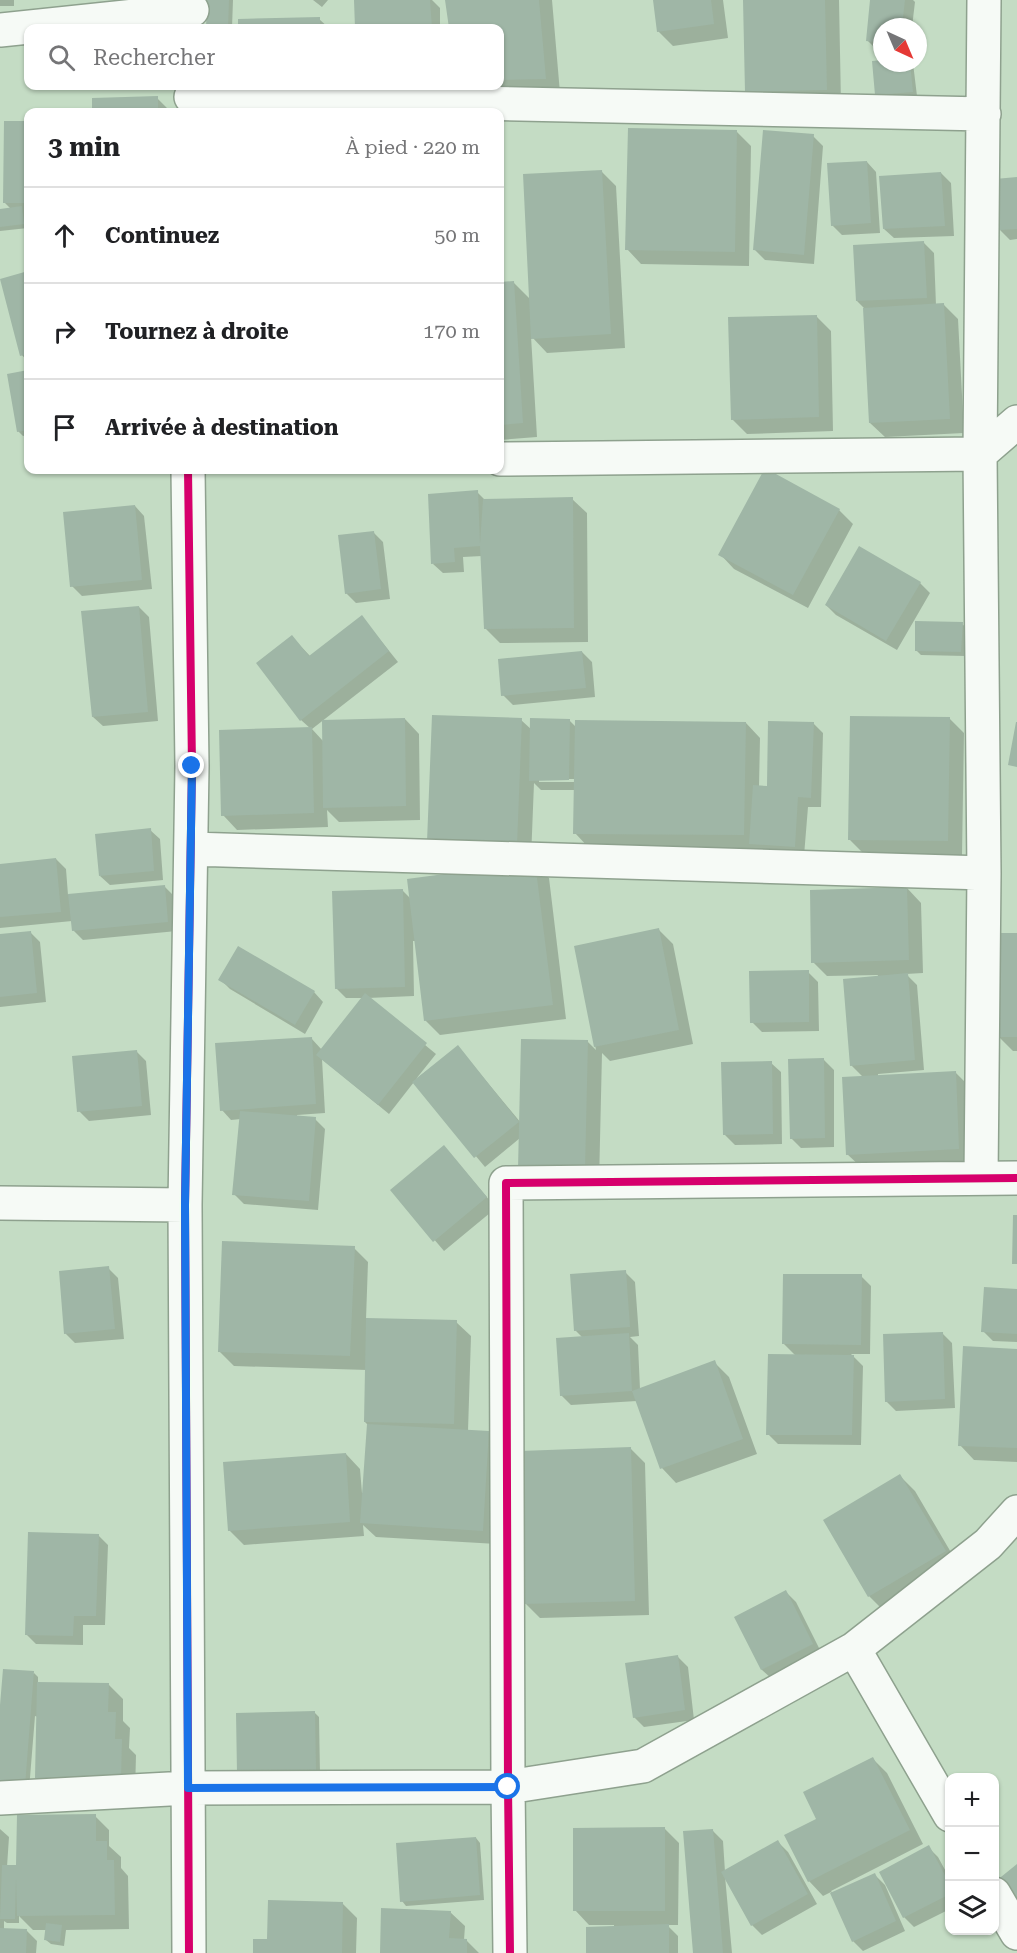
<!DOCTYPE html>
<html lang="fr">
<meta charset="utf-8">
<style>
body{margin:0;font-family:"Roboto Serif",serif;background:#f2f2f2;color:#202124}
.controls{position:absolute;right:18px;bottom:18px;display:grid;overflow:hidden;border-radius:12px;box-shadow:0 2px 4px #0004}
.controls button{width:54px;height:54px;display:grid;place-items:center;padding:0;border:0;border-bottom:2px solid #e0e0e0;background:#fff;color:#202124;font:30px sans-serif}
.compass{position:absolute;left:873px;top:18px;width:54px;height:54px;border-radius:50%;background:#fff;box-shadow:0 2px 4px #0004;rotate:136deg}
.stop{position:absolute;width:18px;height:18px;margin:-14px;border:4px solid #1a73e8;border-radius:50%;background:#fff}
.stop.end{background:#1a73e8;border-color:#fff;box-shadow:0 2px 6px #0008}
.list{margin:0;padding:0;list-style:none}
h2{display:flex;justify-content:space-between;align-items:center;height:78px;margin:0;padding:0 24px;font-size:26px}
h2 small{font-size:20px;font-weight:400;color:#757577}
.list li{display:grid;grid-template-columns:39px 1fr auto;gap:18px;align-items:center;box-sizing:border-box;height:96px;padding:0 24px;border-top:2px solid #e0e0e0}
.list b{display:block;font-size:22px;white-space:nowrap}
.list em{font-size:20px;font-style:normal;color:#757577}
.icon{flex:none;width:33px;height:33px;fill:none;stroke:currentColor;stroke-width:2;stroke-linecap:round;stroke-linejoin:round}
.map{position:relative;flex:none;width:1017px;height:1953px;overflow:hidden}
.search{position:absolute;background:#fff;box-shadow:0 2px 4px #0004;left:24px;top:24px;width:480px;height:66px;display:flex;align-items:center;gap:15px;box-sizing:border-box;padding:0 21px;border-radius:12px;color:#757577;font-size:22px}
.panel{position:absolute;background:#fff;box-shadow:0 2px 4px #0004;left:24px;top:108px;width:480px;height:366px;border-radius:12px}
.map>svg:first-child{display:block}
.shadow{fill:#0003;fill-rule:evenodd}
.building{fill:#9fb6a6}
.lines{fill:none;stroke-linecap:round;stroke-linejoin:round}
.minor-casing{stroke:#8ea18e;stroke-width:36}
.minor{stroke:#f6faf6;stroke-width:33}
.cycleway-casing{stroke:#f1fef0;stroke-width:11}
.cycleway{stroke:#d6006c;stroke-width:8}
.route{stroke:#1a73e8;stroke-width:8}
</style>
<div class="map">
<svg width="1017" height="1953" viewBox="0 0 1017 1953">
<rect width="100%" height="100%" fill="#c4dcc4"/>
<path class="shadow" d="M0,0H14V6H0Z
M208,0H233L232,28H207Z
M313,0H328L322,7Z
M391,0H432L440,8V28H356L355,2Z
M447,0H552L560,93L470,95L461,86H500V28H450Z
M654,0H723L728,38L673,46L658,31Z
M745,0H839L841,104L761,106L747,92Z
M871,0H913L915,2L912,27H882V51H878L868,41Z
M319,19L329,28H240V20Z
M882,62L913,63L917,96L881,99L876,94Z
M157,98L167,108V112H94V99Z
M6,122L28,123V212H26L28,228L0,231V210L11,209L4,202Z
M737,132L751,146L749,266L641,264L627,249Z
M813,136L823,146L814,264L765,260L755,250Z
M867,162L876,172L880,233L842,235L832,225Z
M602,172L616,186L625,348L547,353L531,336L537,437L500,440V283H514L531,300Z
M941,173L951,183L954,236L894,238L884,229Z
M1017,179V239L1010,240L1000,230Z
M924,243L934,253L936,305H944L958,319L964,433L885,437L870,423L864,308L857,301Z
M28,272V362L22,355L1,280Z
M817,317L831,331L833,431L747,434L732,419Z
M28,372V435L23,436L18,431L9,375Z
M477,492L485,500L572,499L587,513L588,642L500,643L485,628L482,556L463,557L464,572L443,573L433,564Z
M135,506L144,516L152,589L82,596L72,586Z
M839,510L853,524L808,608L734,569L720,554Z
M373,532L383,542L390,599L356,603L346,593Z
M920,583L930,593L897,650L836,615L826,605Z
M139,607L149,617L158,721L103,726L93,717Z
M362,617L398,662L312,729L323,741L405,719L419,734L420,820L339,822L327,810L328,827L237,830L223,815L311,729L301,720L292,637L311,657Z
M962,624L967,628L965,656L921,655L916,650Z
M582,652L592,662L595,697L513,705L503,695Z
M949,718L964,733L962,855L864,854L850,840Z
M521,720L532,730L569,720L576,727L746,723L760,738L759,787L768,788L813,723L823,733L821,807H808L804,856L761,853L757,849L589,848L575,833V790H541L534,783L531,859L443,856ZM539,779H576V782H539Z
M150,830L160,839L163,880L110,885L100,876Z
M56,859L66,869L68,895L164,886L174,896L177,931L83,940L73,930L72,921L0,928V865Z
M535,864L549,878L566,1019L440,1035L425,1020L416,941H413L414,996L368,998L436,1054L416,1079L458,1047L521,1123L587,1041L596,1050L576,947L659,930L673,944L693,1044L610,1061L602,1053L599,1184L520,1138L485,1167L414,1082L389,1114L322,1059L325,1113L297,1115V1117L315,1119L325,1129L318,1210L244,1204L234,1194L241,1119L231,1120L222,1110L311,1038L322,1050L364,998H346L336,988L403,891L411,899Z
M907,888L921,903L923,973L906,974L917,985L924,1070L878,1074V1076L955,1072L970,1087L973,1163L862,1168L847,1154L863,1077L851,1065L878,975L827,976L813,962Z
M30,932L40,942L46,1002L0,1007V935Z
M1017,934V1051H1013L999,1037Z
M808,972L818,982L819,1031L762,1032L752,1022Z
M220,979L314,992L323,1002L305,1034L230,989Z
M136,1051L146,1061L151,1115L89,1121L79,1111Z
M824,1060L834,1070V1147L801,1148L791,1138Z
M771,1063L781,1072L782,1144L735,1145L725,1135Z
M453,1157L496,1208L444,1251L392,1190Z
M354,1248L368,1262L366,1320L456,1322L471,1336L468,1431L488,1432L503,1446L497,1544L376,1537L363,1525L364,1536L244,1545L229,1530L346,1454L360,1469L362,1493H364L368,1425L365,1422L367,1370L234,1366L219,1351Z
M108,1268L118,1278L124,1339L75,1343L65,1333Z
M625,1272L635,1282L639,1336L630,1337L638,1345L640,1389L714,1362L729,1377L757,1454L676,1483L662,1468L637,1401L571,1405L561,1395L583,1338L575,1330Z
M861,1276L871,1286L870,1354H851L863,1366L861,1445L778,1444L768,1434L796,1356L783,1343Z
M1017,1290V1342L993,1341L983,1331Z
M942,1333L952,1343L955,1408L896,1411L886,1401Z
M1017,1350V1462L974,1460L960,1445Z
M631,1449L645,1463L649,1615L540,1618L526,1604Z
M900,1476L915,1491L959,1566L883,1610L869,1596Z
M98,1535L108,1545L105,1625H83V1645L36,1644L26,1634Z
M786,1592L796,1602L822,1654L772,1679L762,1670L736,1617Z
M678,1657L688,1667L694,1720L644,1727L634,1717Z
M34,1673L38,1677V1683L109,1685L123,1699V1721L130,1728L129,1748L136,1755L135,1794L51,1792L36,1778L38,1717L35,1716L29,1790L0,1724Z
M314,1712L319,1717L320,1774L243,1777Z
M873,1759L887,1773L923,1844L831,1891L833,1894L875,1875L885,1885L905,1931L863,1951L853,1941L831,1892L823,1896L809,1881L818,1820Z
M95,1816L109,1830V1846L121,1857V1868L128,1876L129,1929L66,1930L64,1946L51,1944L46,1940L47,1930H33L19,1916V1923H7L4,1921V1930L27,1931L37,1941L36,1953H0V1829L9,1837L7,1867H16Z
M665,1829L679,1843L678,1925H667L678,1936V1953H588L614,1927V1925H589L575,1910Z
M713,1831L723,1841L725,1872L778,1842L788,1852L817,1904L762,1935L752,1925L725,1876L732,1953H694Z
M476,1838L480,1843L484,1900L406,1906L402,1901Z
M928,1847L938,1857L950,1879V1909L914,1927L904,1917L881,1872Z
M342,1903L357,1918L356,1953H254L268,1941Z
M450,1912L465,1926L464,1940L467,1941L479,1953H381Z"/>
<path class="building" d="M207,0H229L228,28H206Z
M354,0H430L432,28H355Z
M445,0H539L546,79L500,80V28H449Z
M653,0H711L714,24L657,32Z
M743,0H825L827,90L745,92Z
M870,0H905L902,27H882V43L866,41Z
M320,17V28H238V19Z
M882,60V63H910L913,92L875,95L872,61Z
M158,96V112H92V98Z
M4,121H28V203H3Z
M628,128L737,130L735,252L625,250Z
M763,130L814,134L804,255L753,250Z
M867,161L871,223L831,226L827,163Z
M602,170L611,334L531,339L523,174Z
M941,172L945,226L883,229L879,176Z
M1017,177V229L999,230L995,179Z
M22,206L24,224L0,227V209Z
M924,241L927,298L856,301L853,245Z
M28,271V354L20,356L0,279Z
M514,281L523,423L500,425V282Z
M944,303L950,419L869,423L863,308Z
M817,315L819,417L731,420L728,317Z
M28,370V430L17,432L7,374Z
M765,468L840,509L793,595L718,555Z
M478,490L480,544L483,499L573,497L574,628L484,629L480,546L454,548L455,562L431,564L428,494Z
M135,505L142,580L70,587L63,512Z
M374,531L381,589L345,594L338,535Z
M859,546L921,582L886,641L825,605Z
M139,606L148,712L92,717L81,611Z
M362,615L389,651L300,721L256,663L292,635L309,656Z
M915,621L963,622L961,652L915,651Z
M582,651L586,688L501,696L498,659Z
M432,715L522,718L517,845L427,842Z
M850,716L950,717L948,841L848,840Z
M405,718L406,806L323,808L322,720Z
M530,718L570,719L569,780L529,781Z
M575,720L746,722L744,835L573,834Z
M768,721L814,722L811,798L798,797L795,847L749,844L753,785L767,786Z
M1016,722H1017V767L1008,765Z
M312,727L314,813L221,816L219,730Z
M151,828L154,871L99,876L95,834Z
M56,858L61,912L0,917V864Z
M535,862L553,1005L424,1021L407,879Z
M165,885L168,922L72,931L68,894Z
M907,887L909,960L811,963L810,890Z
M403,889L405,987L335,989L332,891Z
M659,928L679,1030L594,1047L574,946Z
M31,931L37,993L0,997V934Z
M997,933H1017V1037H997Z
M238,946L315,991L295,1025L218,980Z
M809,970V1022L750,1023L749,971Z
M908,973L915,1060L850,1066L843,979Z
M365,993L427,1043L378,1105L316,1055Z
M312,1037L316,1104L220,1111L215,1043Z
M521,1039L588,1040L585,1170L518,1169Z
M458,1045L519,1122L474,1158L412,1082Z
M137,1050L142,1106L77,1112L72,1056Z
M824,1058L825,1138L790,1139L788,1059Z
M772,1061L773,1134L723,1135L721,1062Z
M956,1071L959,1149L846,1155L842,1077Z
M240,1111L316,1117L309,1201L232,1195Z
M444,1145L487,1197L433,1242L390,1190Z
M1013,1215H1017V1264H1012Z
M222,1241L355,1246L350,1356L218,1352Z
M109,1266L115,1329L64,1334L59,1271Z
M626,1270L630,1327L574,1331L570,1274Z
M783,1274H862L861,1345L782,1344Z
M984,1287L1017,1289V1334L981,1332Z
M366,1318L457,1320L454,1424L364,1422Z
M943,1332L945,1399L885,1402L883,1334Z
M629,1333L632,1391L715,1360L743,1439L660,1469L632,1391L560,1396L556,1338Z
M963,1346L1017,1349V1448L958,1446Z
M768,1354L854,1355L852,1435H766Z
M367,1424L489,1431L483,1531L360,1523Z
M631,1447L635,1601L524,1604L520,1451Z
M346,1453L350,1522L228,1531L223,1462Z
M900,1474L946,1551L868,1597L823,1520Z
M28,1532L99,1534L96,1616H74L73,1636L25,1635Z
M786,1590L813,1644L761,1670L734,1617Z
M678,1655L685,1710L633,1718L625,1663Z
M3,1669L34,1671L25,1786L0,1784V1705Z
M37,1682L109,1683L108,1712H116L115,1739H122L121,1781L35,1778Z
M315,1711L316,1770L237,1773L236,1713Z
M873,1757L910,1830L808,1882L784,1835L816,1819L803,1792Z
M96,1814V1841H107V1860H114L115,1915L17,1916L16,1879L15,1919H0L2,1865H16L17,1815Z
M665,1827V1911H573V1828Z
M713,1829L723,1953H693L683,1831Z
M476,1837L480,1895L400,1902L396,1843Z
M778,1840L808,1894L751,1926L721,1872Z
M929,1845L950,1885V1894L903,1918L879,1872Z
M1017,1864V1906L996,1881Z
M875,1873L896,1921L852,1942L830,1893Z
M268,1900L343,1902L342,1953H253V1939H267Z
M381,1908L451,1911L449,1938L467,1939V1953H380Z
M46,1923L62,1925L60,1942L44,1940Z
M669,1924V1953H586V1927Z
M0,1928L27,1929L26,1953H0Z"/>
<g class="lines">
<defs>
<path id="minor" d="M0,30L192,10
M191,97L984,114
M500,459L980,454L1017,422
M188,470L192,766L185,1205L189,1953
M191,849L984,873
M981,1178L984,873L980,454L984,0
M0,1203L185,1205
M854,1649L950,1815
M0,1798L188,1788L508,1787L643,1766L854,1649L988,1544L1017,1512
M994,1894L1017,1933
M510,1953L508,1787L506,1183L1017,1178"/>
</defs>
<use href="#minor" class="minor-casing"/>
<use href="#minor" class="minor"/>
<defs>
<path id="cycleway" d="M188,470L192,766L185,1205L189,1953
M510,1953L508,1787L506,1183L1017,1178"/>
</defs>
<use href="#cycleway" class="cycleway-casing"/>
<use href="#cycleway" class="cycleway"/>
</g>
<g class="lines">
<path class="route" d="M192,766L185,1205L188,1788L508,1787"/>
</g>
</svg>
<div class="controls">
<button>+</button>
<button>−</button>
<button><svg class="icon" aria-label="layers" viewBox="0 0 24 24"><path d="M12 4l9 5-9 5-9-5zM3 14l9 5 9-5"/></svg></button>
</div>
<svg class="compass" viewBox="-18 -18 36 36"><path d="M0-13l5 13h-10z" fill="#e53935"/><path d="M0 13l5-13h-10z" fill="#757577"/></svg>
<div class="stop" style="left:508px;top:1787px"></div>
<div class="stop end" style="left:192px;top:766px"></div>
<div class="search"><svg class="icon" aria-label="search" viewBox="0 0 24 24"><circle cx="10" cy="10" r="6"/><path d="M15 15l6 6"/></svg>Rechercher</div>
<section class="panel">
<h2>3 min<small>À pied · 220 m</small></h2>
<ul class="list">
<li><svg class="icon" aria-label="ahead" viewBox="0 0 24 24"><path d="M12 20V5M6 11l6-6 6 6"/></svg><div><b>Continuez</b></div><em>50 m</em></li>
<li><svg class="icon" aria-label="right" viewBox="0 0 24 24"><path d="M7 20v-9h11M14 6l5 5-5 5"/></svg><div><b>Tournez à droite</b></div><em>170 m</em></li>
<li><svg class="icon" aria-label="arrive" viewBox="0 0 24 24"><path d="M6 21V4h12l-3 4 3 4H6"/></svg><div><b>Arrivée à destination</b></div></li>
</ul>
</section>
</div>
